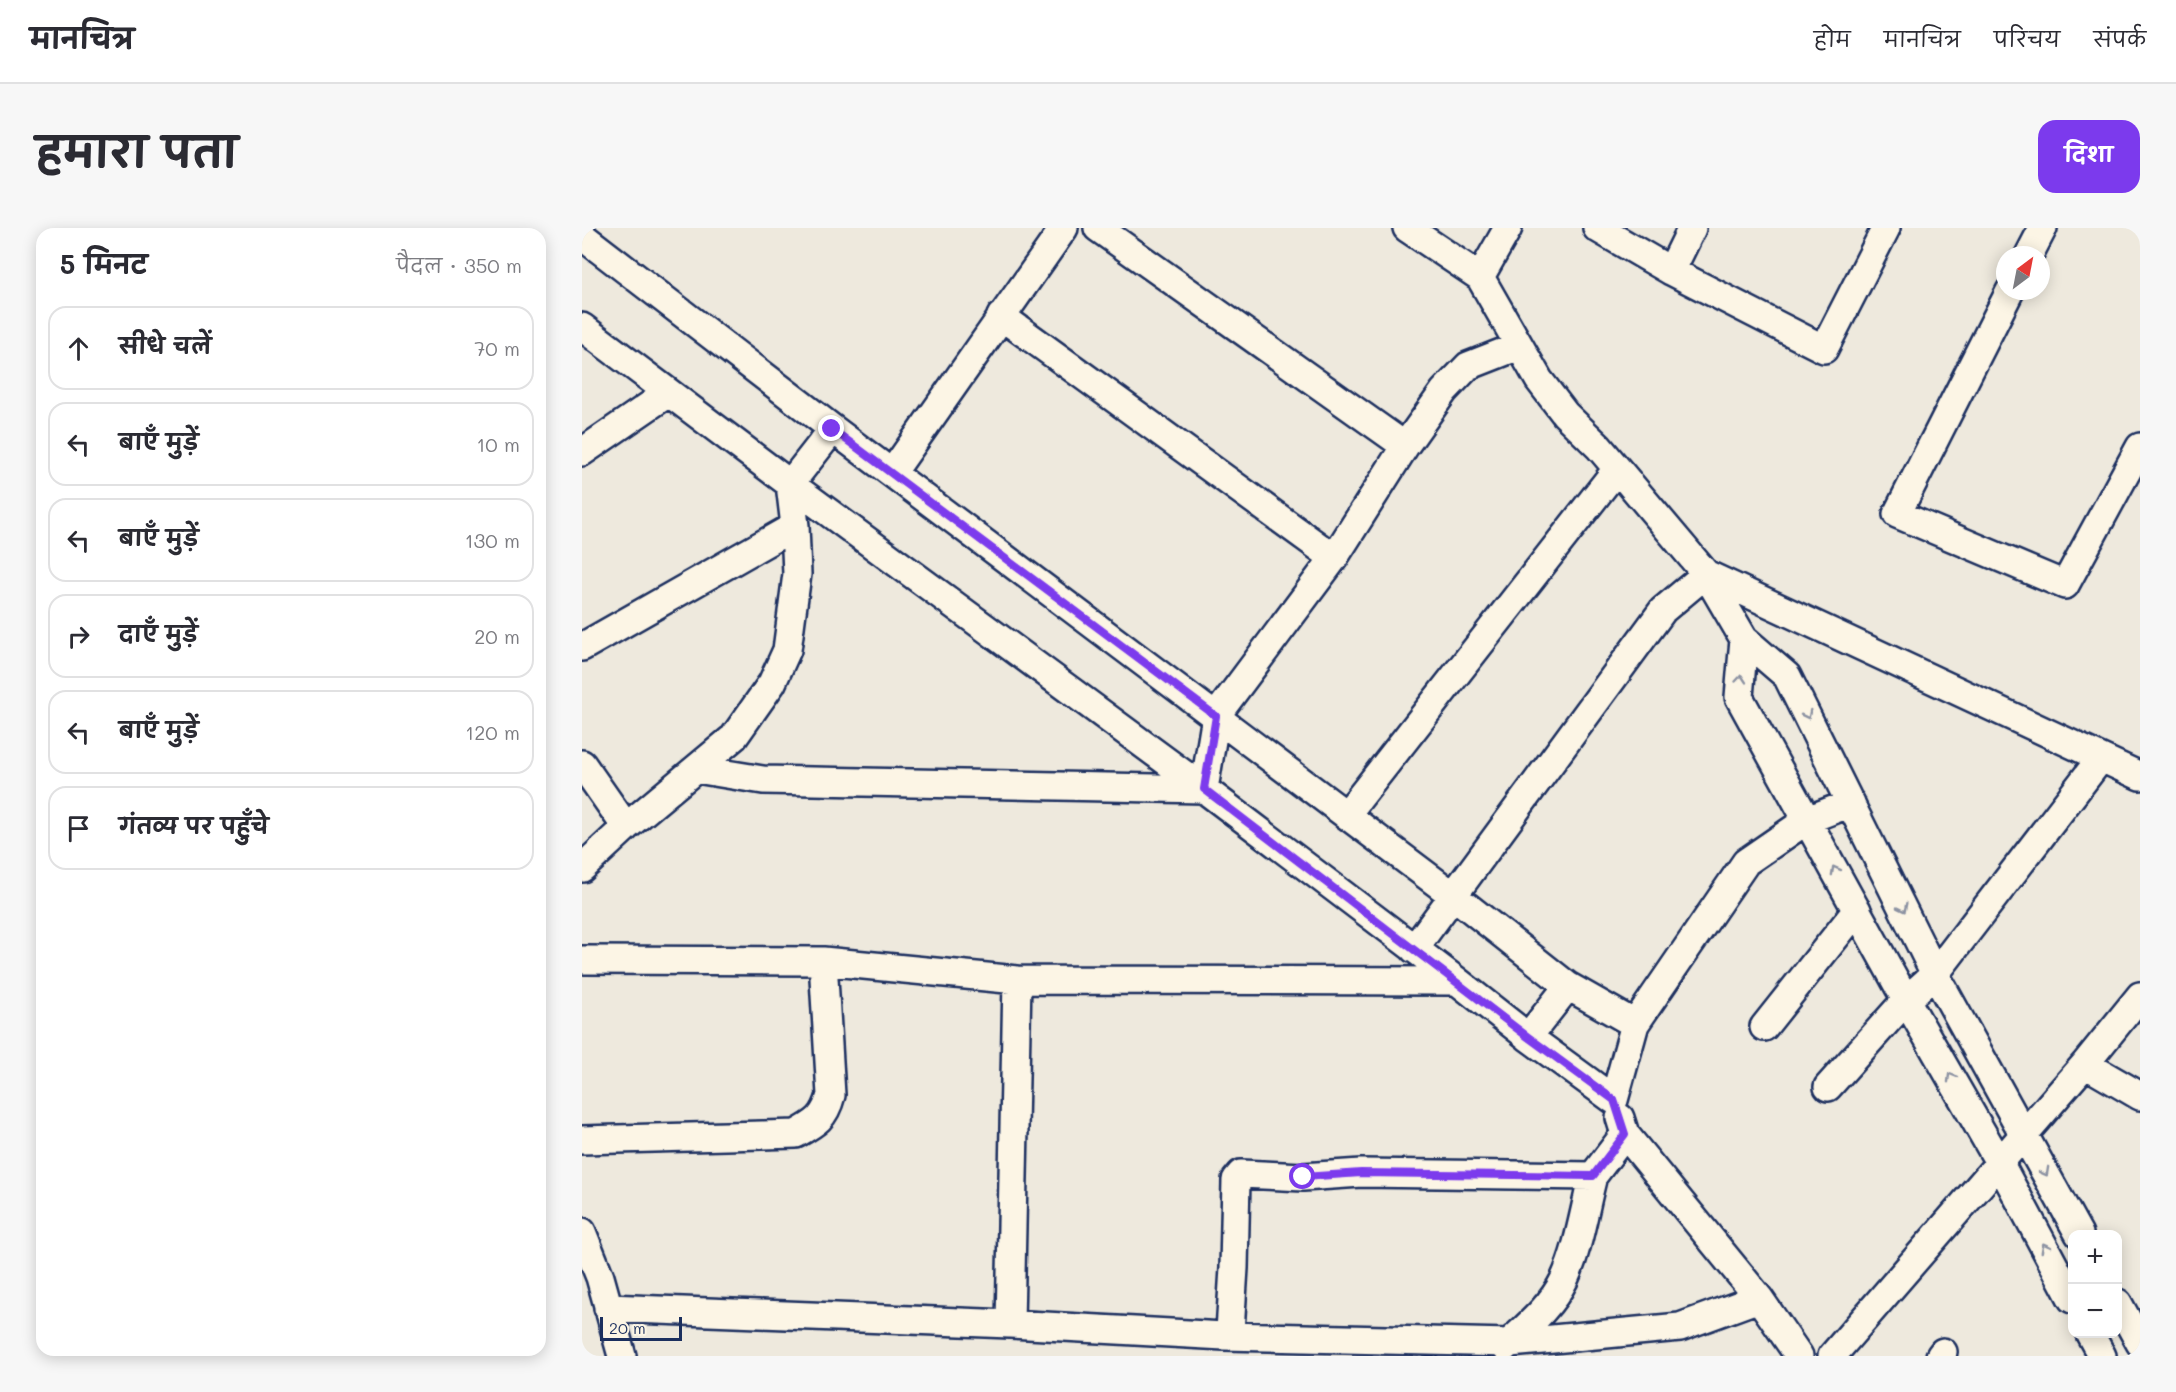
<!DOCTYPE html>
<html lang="hi">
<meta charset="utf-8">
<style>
body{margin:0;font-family:Mali,"Playpen Sans Deva",sans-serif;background:#f7f7f7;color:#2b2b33}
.controls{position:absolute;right:18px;bottom:18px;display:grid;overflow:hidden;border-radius:12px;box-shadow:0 3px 15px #0003}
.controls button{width:54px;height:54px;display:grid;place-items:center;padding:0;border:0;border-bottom:2px solid #e1e1e2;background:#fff;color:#2b2b33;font:30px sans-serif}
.compass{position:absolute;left:1414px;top:18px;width:54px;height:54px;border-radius:50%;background:#fff;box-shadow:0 3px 15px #0003;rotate:32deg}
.scale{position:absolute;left:18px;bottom:15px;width:82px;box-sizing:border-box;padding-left:6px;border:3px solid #1b2f5e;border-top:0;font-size:16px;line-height:21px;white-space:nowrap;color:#1b2f5e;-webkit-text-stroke:4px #fcf5e5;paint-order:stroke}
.stop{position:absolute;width:18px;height:18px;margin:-14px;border:4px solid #7c3aed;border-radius:50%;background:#fff}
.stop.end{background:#7c3aed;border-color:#fff;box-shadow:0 2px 6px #0008}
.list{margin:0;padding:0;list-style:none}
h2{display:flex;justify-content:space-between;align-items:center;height:78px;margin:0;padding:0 24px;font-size:26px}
h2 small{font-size:20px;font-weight:400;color:#7c7c81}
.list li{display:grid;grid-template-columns:39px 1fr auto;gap:18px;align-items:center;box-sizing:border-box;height:84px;margin:0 12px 12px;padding:0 12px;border:2px solid #e1e1e2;border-radius:18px}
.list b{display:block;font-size:22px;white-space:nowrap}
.list em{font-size:20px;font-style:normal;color:#7c7c81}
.icon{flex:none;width:33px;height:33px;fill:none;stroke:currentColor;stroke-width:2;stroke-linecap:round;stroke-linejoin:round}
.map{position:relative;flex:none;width:1558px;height:1128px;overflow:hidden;border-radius:18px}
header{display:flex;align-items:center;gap:36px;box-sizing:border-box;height:84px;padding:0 30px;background:#fff;border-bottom:2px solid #e1e1e2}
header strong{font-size:28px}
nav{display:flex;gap:33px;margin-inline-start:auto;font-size:21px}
.intro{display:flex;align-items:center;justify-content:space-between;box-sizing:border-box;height:144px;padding:0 36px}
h1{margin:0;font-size:42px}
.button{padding:15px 27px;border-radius:18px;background:#7c3aed;color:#fff;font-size:21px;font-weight:700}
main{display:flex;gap:36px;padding:0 36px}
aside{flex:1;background:#fff;border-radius:18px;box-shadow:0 3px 15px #0003}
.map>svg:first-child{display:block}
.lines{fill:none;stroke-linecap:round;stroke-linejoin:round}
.minor-casing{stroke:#1b2f5e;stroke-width:32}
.minor{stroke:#fcf5e5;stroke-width:27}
.oneway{stroke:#8c92a2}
.route{stroke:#7c3aed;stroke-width:8}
</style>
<header>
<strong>मानचित्र</strong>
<nav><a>होम</a><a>मानचित्र</a><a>परिचय</a><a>संपर्क</a></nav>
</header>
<div class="intro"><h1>हमारा पता</h1><a class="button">दिशा</a></div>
<main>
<aside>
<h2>5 मिनट<small>पैदल · 350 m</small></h2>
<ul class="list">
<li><svg class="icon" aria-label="ahead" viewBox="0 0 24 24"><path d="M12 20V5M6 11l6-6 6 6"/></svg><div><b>सीधे चलें</b></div><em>70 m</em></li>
<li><svg class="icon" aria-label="left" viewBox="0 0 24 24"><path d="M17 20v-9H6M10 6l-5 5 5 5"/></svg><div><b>बाएँ मुड़ें</b></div><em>10 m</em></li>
<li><svg class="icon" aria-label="left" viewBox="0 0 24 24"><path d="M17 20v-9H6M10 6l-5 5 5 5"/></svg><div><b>बाएँ मुड़ें</b></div><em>130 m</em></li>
<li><svg class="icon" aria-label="right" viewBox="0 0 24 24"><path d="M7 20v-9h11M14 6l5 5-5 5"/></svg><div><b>दाएँ मुड़ें</b></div><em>20 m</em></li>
<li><svg class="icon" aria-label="left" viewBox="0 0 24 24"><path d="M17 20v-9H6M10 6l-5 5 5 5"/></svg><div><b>बाएँ मुड़ें</b></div><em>120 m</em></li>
<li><svg class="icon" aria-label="arrive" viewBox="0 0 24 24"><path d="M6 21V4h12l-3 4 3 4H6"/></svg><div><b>गंतव्य पर पहुँचे</b></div></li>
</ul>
</aside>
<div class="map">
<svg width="1558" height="1128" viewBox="0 0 1558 1128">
<rect width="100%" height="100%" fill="#eee9dd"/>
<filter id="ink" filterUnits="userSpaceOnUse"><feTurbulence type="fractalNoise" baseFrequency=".0167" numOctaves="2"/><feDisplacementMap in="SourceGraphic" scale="12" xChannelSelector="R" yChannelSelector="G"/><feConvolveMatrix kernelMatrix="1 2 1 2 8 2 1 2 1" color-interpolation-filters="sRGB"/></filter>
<g filter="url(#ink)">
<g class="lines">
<defs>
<path id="minor" d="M516,0L823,218
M825,0L898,49L957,152L983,186L1017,219L1124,346L1162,411L1205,448L1353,746L1497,1006
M1015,0L1089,43L1242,121L1304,0
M0,8L251,201L872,668L986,758L1053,796
M1447,27L1461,0
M1089,43L1110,0
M898,49L926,0
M1428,63L1315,286L1483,357L1558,219
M419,88L752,330
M0,99L208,256L622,561L875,753
M0,224L86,165
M310,245L482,0
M1124,346L1558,548
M1162,411L1157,469L1324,772L1417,934L1490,1071
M0,419L213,298
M0,536L44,599
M114,541L181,552L622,561L634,488L752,330L823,218L862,163L886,138L937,118
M764,587L1035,241
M0,640L44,599L152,509L190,455L205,422L215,346L213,298L208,256L251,201
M832,721L1081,382L1124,346
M0,732L241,733L435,752L875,753L946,809L986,758
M1182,799L1275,682
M946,809L1032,872L1053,796L1164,634L1225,592L1269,575
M1503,836L1558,868
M1246,859L1324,772L1353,746L1519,530
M1038,890L1043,906L1177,1070L1217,1128
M0,912L214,906C234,895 243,890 249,867L241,733
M0,1004L18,1049L40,1128
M1536,1075L1558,1115
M26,1080L428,1096L642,1108L648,1103L652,1040L654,952L659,946L721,949L779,945L1011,948L1043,906
M428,1096L435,752
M1508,1106L1520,1128
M642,1108L928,1115L1098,1099L1177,1070
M923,1119C944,1099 969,1079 982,1052C997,1020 1002,982 1011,948
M1250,1128L1503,836L1558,768
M1358,1128L1361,1124"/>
</defs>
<use href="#minor" class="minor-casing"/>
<use href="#minor" class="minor"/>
</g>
<defs><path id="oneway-chevron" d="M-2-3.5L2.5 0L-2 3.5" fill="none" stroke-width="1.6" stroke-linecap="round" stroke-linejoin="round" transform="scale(1.5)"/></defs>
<g class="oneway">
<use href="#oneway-chevron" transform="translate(1159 451) rotate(-85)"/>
<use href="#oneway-chevron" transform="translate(1225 487) rotate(63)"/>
<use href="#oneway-chevron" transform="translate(1253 642) rotate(-119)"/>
<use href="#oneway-chevron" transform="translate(1321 680) rotate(64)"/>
<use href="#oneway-chevron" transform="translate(1369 849) rotate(-120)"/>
<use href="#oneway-chevron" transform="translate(1463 944) rotate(61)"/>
<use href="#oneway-chevron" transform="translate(1463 1019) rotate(-118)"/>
</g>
</g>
<g class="lines" filter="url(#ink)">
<path class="route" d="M250,201L634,488L622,561L946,809L1032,872L1043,906L1011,948L779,945L721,949"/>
</g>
</svg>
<div class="controls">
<button>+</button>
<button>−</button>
</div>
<svg class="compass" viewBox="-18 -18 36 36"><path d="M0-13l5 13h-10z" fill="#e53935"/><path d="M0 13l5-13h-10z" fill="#7c7c81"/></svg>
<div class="scale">20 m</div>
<div class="stop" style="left:721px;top:949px"></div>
<div class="stop end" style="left:250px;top:201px"></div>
</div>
</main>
